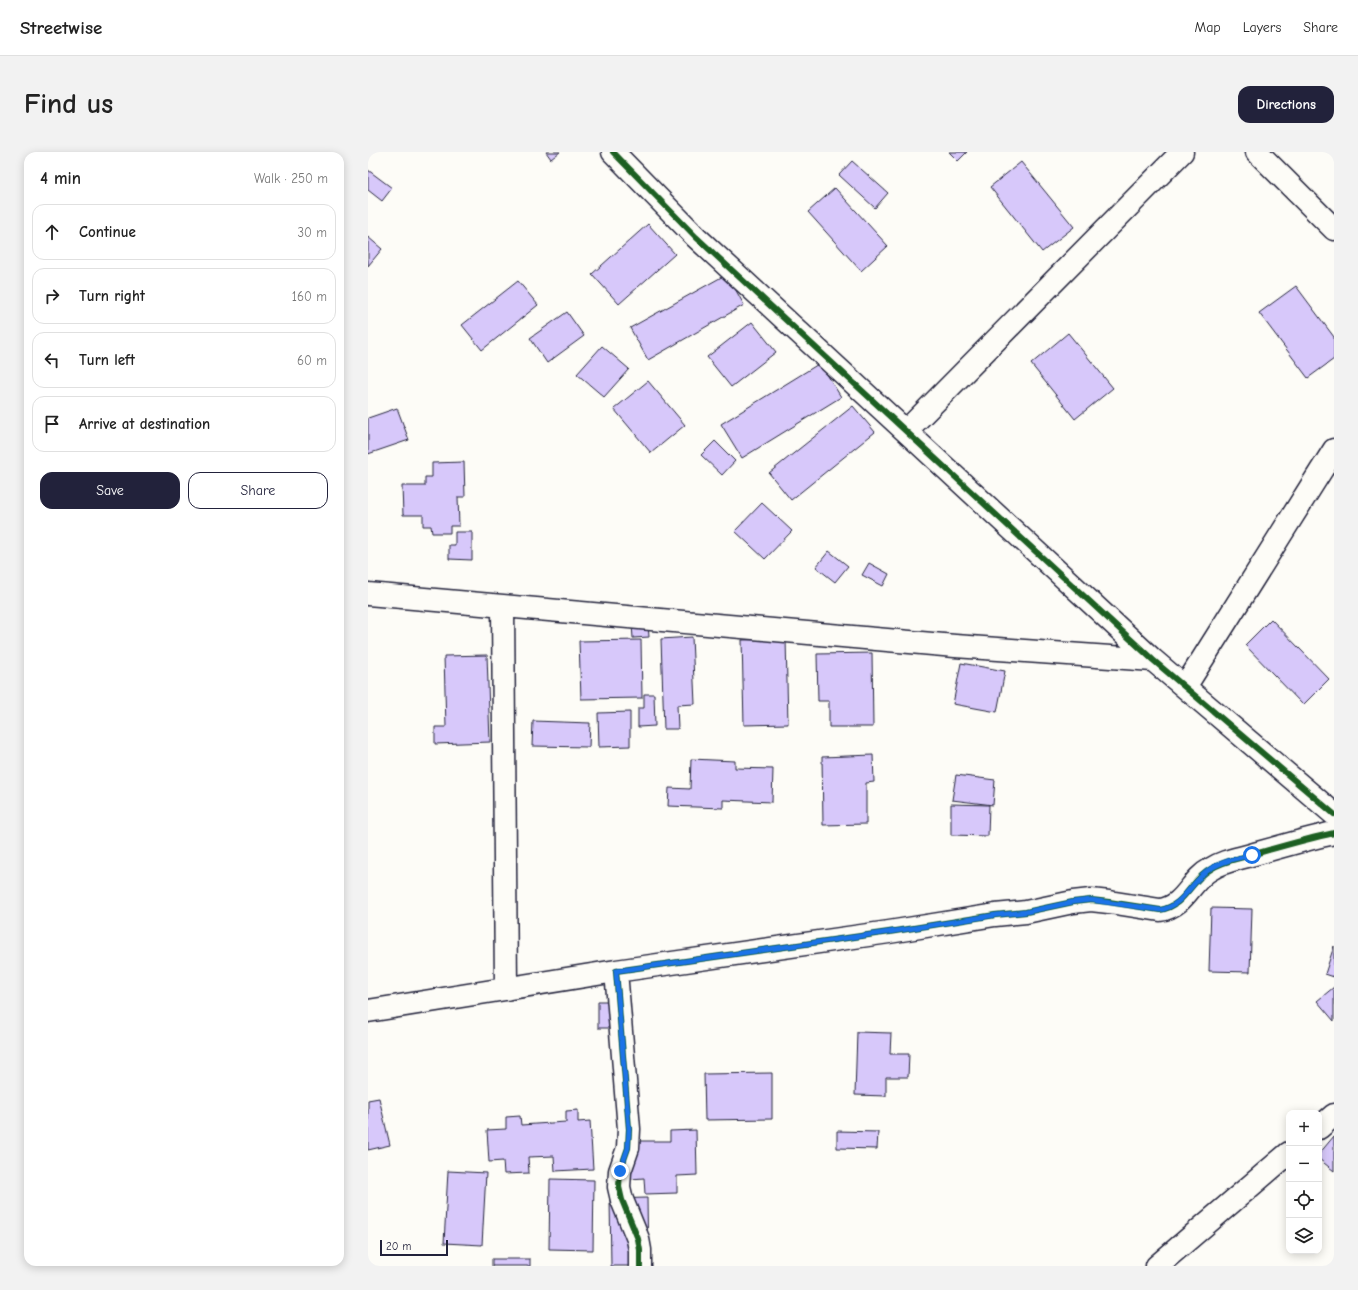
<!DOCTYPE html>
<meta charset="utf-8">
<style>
body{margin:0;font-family:"Comic Neue",sans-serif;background:#f2f2f2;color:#222}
.controls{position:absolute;right:12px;bottom:12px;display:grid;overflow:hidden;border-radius:8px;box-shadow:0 2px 10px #0003}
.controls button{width:36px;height:36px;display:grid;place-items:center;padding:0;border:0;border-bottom:1px solid #e0e0e0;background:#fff;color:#222;font:20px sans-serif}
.scale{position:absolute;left:12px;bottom:10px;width:68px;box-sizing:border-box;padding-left:4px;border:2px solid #22223b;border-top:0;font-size:11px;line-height:14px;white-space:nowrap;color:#22223b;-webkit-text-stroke:3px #fdfcf7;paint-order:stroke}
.stop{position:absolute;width:12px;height:12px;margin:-9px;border:3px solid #1a73e8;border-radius:50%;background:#fff}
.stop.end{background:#1a73e8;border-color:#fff;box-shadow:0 1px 4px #0008}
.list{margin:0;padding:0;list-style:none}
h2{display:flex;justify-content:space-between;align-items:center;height:52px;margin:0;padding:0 16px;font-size:17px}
h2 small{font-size:13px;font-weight:400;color:#767676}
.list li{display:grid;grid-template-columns:26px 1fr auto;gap:12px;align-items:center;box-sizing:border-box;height:56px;margin:0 8px 8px;padding:0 8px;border:1px solid #e0e0e0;border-radius:12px}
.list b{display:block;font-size:15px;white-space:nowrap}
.list em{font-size:13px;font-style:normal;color:#767676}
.actions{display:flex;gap:8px;padding:12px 16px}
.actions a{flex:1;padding:9px 0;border:1px solid #22223b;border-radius:12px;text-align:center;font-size:14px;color:#22223b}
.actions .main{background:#22223b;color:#fff}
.icon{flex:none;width:22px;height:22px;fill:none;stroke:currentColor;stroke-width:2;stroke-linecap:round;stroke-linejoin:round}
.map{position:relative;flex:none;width:966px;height:1114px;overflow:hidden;border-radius:12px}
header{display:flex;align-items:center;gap:24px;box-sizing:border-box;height:56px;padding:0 20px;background:#fff;border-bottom:1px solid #e0e0e0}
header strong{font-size:19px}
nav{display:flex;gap:22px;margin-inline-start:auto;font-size:14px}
.intro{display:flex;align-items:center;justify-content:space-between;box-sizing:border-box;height:96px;padding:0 24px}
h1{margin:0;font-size:28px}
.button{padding:10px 18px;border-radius:12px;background:#22223b;color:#fff;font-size:14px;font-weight:700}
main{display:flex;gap:24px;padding:0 24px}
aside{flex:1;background:#fff;border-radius:12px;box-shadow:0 2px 10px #0003}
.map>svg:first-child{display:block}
.building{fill:#d7c8fa;stroke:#22223b}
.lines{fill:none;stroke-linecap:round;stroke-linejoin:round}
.street-casing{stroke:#22223b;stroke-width:25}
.street{stroke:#fdfcf7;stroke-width:22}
.cycleway-casing{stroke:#fdfcf7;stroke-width:8}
.cycleway{stroke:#1b5e20;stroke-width:6}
.route{stroke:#1a73e8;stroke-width:5}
</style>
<header>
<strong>Streetwise</strong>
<nav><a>Map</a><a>Layers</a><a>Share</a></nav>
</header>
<div class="intro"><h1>Find us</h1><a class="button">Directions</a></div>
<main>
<aside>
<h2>4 min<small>Walk · 250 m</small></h2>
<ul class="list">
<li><svg class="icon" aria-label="ahead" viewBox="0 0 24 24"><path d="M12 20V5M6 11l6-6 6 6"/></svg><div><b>Continue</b></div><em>30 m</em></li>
<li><svg class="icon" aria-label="right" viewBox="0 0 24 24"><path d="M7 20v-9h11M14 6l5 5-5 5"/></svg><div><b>Turn right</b></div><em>160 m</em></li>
<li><svg class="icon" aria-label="left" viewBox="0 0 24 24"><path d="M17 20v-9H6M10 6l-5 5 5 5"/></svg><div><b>Turn left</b></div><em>60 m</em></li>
<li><svg class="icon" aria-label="arrive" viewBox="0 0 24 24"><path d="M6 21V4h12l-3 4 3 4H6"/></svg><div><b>Arrive at destination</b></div></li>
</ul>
<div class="actions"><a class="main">Save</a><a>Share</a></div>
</aside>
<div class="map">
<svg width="966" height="1114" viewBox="0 0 966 1114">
<rect width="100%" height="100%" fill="#fdfcf7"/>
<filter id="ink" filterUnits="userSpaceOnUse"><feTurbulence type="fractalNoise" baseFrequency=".025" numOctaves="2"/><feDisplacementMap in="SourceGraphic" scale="8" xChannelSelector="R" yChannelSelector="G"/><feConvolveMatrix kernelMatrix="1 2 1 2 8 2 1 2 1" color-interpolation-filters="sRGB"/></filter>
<g filter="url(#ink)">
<path class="building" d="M178,0H192L183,7Z
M581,0H599L590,9Z
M484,9L520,41L507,56L471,23Z
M653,10L706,75L674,100L622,35Z
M0,18L24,36L14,49L0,38Z
M467,36L520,94L493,119L440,60Z
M280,72L307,102L251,152L224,122Z
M0,85L14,97L0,114Z
M359,122L376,153L280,208L262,176Z
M150,129L170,153L114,198L94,173Z
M928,134L966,185V207L940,226L891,161Z
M199,160L216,184L179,211L162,186Z
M384,170L408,200L363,235L339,205Z
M700,181L745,236L707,267L663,212Z
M234,194L261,217L236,245L209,222Z
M452,211L473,245L374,306L353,272Z
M280,229L317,273L283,301L246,257Z
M485,254L507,280L423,348L401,321Z
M29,256L41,288L0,302V266Z
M347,289L367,309L354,323L333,303Z
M96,310L97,345H90L91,374H82V381H64L63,374H55V363H35L34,334H57V325H64V311Z
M394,351L424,379L397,407L367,379Z
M87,380H104V408L81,407V393H87Z
M461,399L480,414L467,430L448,415Z
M501,411L521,422L515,434L494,423Z
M903,467L961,527L935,553L877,493Z
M280,472L281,485L265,486L264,473Z
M324,485L327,552L309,553L310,577H296L293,487Z
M418,487L420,572L376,573L374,488Z
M273,488L274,546L213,547L211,489Z
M504,501L505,575H461V549H450L449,502Z
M119,503L122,590L67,592V575H78L76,504Z
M593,511L637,519L629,560L585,552Z
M276,542H286L287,574L270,575V556H276Z
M262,560V594L231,595L230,561Z
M165,569L222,571L221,595L164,594Z
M505,603L506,630L498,631V672L455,673L454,605Z
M323,607L367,609V616L405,617L404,650L355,648V656L300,654L301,636L322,637Z
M588,623L627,628L625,653L584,648Z
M583,652L621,653L620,684L583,683Z
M843,756L884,757L882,820L841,819Z
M966,794V825L957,822Z
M966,835V869L949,849Z
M230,849H241V876H230Z
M489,880L523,881L522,902H541L540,925H518V944L487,943Z
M404,921V967L337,968L336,922Z
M11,946L22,993L0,998V948Z
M210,958V970L222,969L225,1017L187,1019L186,1004L160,1005L161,1021L136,1022L135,1009L121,1010L119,978L138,977V965L152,964L153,973L198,970V959Z
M328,978L329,1023L309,1024V1041L277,1042L276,1026L262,1027V989H302V979Z
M469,979L510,980L509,997L469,996Z
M966,984V1019L951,1007V1002Z
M80,1019L118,1021L114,1093L76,1091Z
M182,1027L226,1028L225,1098L181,1097Z
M279,1046L280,1114H243L242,1047Z
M124,1107H162V1114H124Z"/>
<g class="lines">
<defs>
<path id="street" d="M245,0L328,85L785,508L966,662
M889,0L966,77
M538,279L814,0
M0,442L587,494L785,508
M135,454L138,837
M817,535L966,298
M0,859L248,819
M951,976L966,963
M272,1114V1098L270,1087L254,1048L251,1035L252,1019L260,996L261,977L248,819L521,780L627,763L658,760L705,750L723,748L741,750L792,758C818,754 822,728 843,717C855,709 869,707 883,703C911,695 938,687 966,681
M789,1114L921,1001"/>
</defs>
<use href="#street" class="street-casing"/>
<use href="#street" class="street"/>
<defs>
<path id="cycleway" d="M245,0L328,85L785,508L966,662
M272,1114V1098L270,1087L254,1048L251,1035L252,1019L260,996L261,977L248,819L521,780L627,763L658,760L705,750L723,748L741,750L792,758C818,754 822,728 843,717C855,709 869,707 883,703C911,695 938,687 966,681"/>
</defs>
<use href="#cycleway" class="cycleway-casing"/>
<use href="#cycleway" class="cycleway"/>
</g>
</g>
<g class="lines" filter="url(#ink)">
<path class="route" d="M252,1019L260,996L261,977L248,819L521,780L628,763L658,760L705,750L723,748L792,758C816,754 823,729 842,717C854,709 870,706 884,703"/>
</g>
</svg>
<div class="controls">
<button>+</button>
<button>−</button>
<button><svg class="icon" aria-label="locate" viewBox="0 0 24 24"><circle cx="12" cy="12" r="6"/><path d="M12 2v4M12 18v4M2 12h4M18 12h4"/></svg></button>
<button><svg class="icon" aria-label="layers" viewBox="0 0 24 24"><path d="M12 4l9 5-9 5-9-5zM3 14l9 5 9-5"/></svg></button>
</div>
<div class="scale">20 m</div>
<div class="stop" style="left:884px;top:703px"></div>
<div class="stop end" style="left:252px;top:1019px"></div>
</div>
</main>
